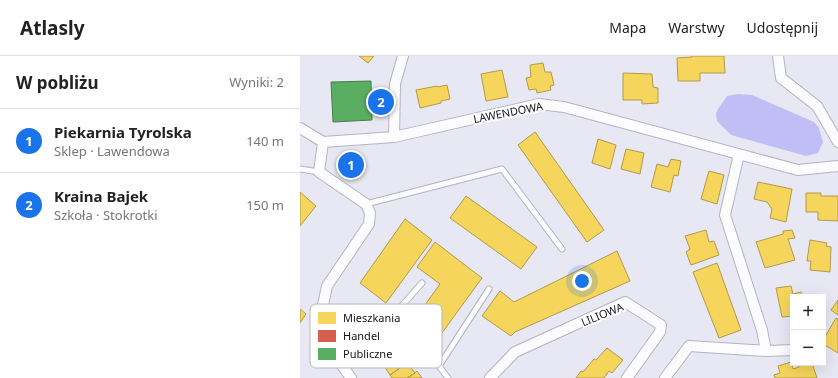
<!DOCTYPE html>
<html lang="pl">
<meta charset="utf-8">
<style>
body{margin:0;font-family:"Noto Sans",sans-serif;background:#f6f6f6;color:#222}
.controls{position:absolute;right:12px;bottom:12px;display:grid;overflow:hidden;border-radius:0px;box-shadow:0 4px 16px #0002}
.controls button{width:36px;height:36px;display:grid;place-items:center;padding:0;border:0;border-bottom:1px solid #e0e0e0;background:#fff;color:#222;font:20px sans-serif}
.you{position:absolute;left:282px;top:225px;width:14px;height:14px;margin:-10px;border:3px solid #fff;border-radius:50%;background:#1a73e8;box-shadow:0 0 0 6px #1a73e833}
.badge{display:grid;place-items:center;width:26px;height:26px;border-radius:50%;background:#1a73e8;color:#fff;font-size:13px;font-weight:700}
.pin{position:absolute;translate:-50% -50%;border:2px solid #fff;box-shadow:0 1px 4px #0006}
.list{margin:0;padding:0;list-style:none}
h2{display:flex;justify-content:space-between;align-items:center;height:52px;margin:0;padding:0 16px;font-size:17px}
h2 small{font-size:13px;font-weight:400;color:#767676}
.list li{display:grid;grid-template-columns:26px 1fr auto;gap:12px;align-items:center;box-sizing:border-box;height:64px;padding:0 16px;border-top:1px solid #e0e0e0}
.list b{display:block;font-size:15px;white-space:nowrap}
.list p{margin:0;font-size:13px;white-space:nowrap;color:#767676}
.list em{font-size:13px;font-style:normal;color:#767676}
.map{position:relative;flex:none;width:538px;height:322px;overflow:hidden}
header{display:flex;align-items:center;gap:24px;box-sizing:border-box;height:56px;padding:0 20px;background:#fff;border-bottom:1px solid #e0e0e0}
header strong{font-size:19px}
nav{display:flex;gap:22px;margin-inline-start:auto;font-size:14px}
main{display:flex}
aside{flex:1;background:#fff}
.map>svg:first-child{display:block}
.water{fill:#c0bff5}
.homes{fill:#f6d55c;stroke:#b29a4a}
.shops{fill:#d6604d;stroke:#9b493f}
.public{fill:#5aae61;stroke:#447f4d}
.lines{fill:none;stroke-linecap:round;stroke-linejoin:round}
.lane-casing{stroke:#b4b4c1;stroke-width:7}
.street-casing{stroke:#b4b4c1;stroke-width:12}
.lane{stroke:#fcfcfe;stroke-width:5}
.street{stroke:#fcfcfe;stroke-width:10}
.labels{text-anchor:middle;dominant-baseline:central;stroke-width:4;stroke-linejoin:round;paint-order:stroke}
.street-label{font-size:11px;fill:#12121f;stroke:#fff}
.key{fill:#fff;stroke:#b8b8bc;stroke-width:1}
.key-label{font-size:11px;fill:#12121f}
</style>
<header>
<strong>Atlasly</strong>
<nav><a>Mapa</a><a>Warstwy</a><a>Udostępnij</a></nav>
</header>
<main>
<aside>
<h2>W pobliżu<small>Wyniki: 2</small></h2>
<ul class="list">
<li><span class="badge">1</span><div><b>Piekarnia Tyrolska</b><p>Sklep · Lawendowa</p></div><em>140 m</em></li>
<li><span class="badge">2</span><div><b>Kraina Bajek</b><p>Szkoła · Stokrotki</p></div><em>150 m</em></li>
</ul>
</aside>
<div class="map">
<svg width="538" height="322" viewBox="0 0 538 322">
<rect width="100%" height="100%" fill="#e8e8f5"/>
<path class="water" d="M438,38L452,39L514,66L519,72L523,86L518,97L506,100L431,79L417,65L416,58L418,53L427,40Z"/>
<path class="homes" d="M59,0H74L68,7Z
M392,0H424L425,17H400V25H378L377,2L392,1Z
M243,7L245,16H251L254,29L250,30L251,34L237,37L236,33L229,34L226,22L231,21L230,9Z
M202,14L208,41L186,45L181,18Z
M323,17L352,18L353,31L358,32V47L342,48V44H323Z
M147,29L150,43L141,45V47L120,52L116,34L137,30L138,31Z
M235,76L304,174L287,186L218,89Z
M298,83L316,89L310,113L292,107Z
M326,93L344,97L340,118L321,113Z
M371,103L381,105L378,120L374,119L370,136L351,131L357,108L368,111Z
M409,115L424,119L417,148L401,143Z
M458,126L492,133L486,166L470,162L472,153L467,146L454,143Z
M0,136L16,150L0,170Z
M506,137H521V140H538V165L518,164V156H506Z
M166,140L237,191L221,213L150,162Z
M105,163L132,184L86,247L60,227Z
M406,174L409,186L414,185L419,199L391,209L386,196L390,193L385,180Z
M492,174L495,182L488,183L495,204L465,212L456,186L483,178V175Z
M510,184L527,187L526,190L531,191L530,216L510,214L511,205H507Z
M135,186L182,222L131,292L107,274L140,228L117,211Z
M317,195L330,225L215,276L211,280L182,260L200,235L214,246Z
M417,207L441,274L419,282L393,216Z
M491,230L493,238L501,236L502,241H493V260L482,261L476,232Z
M538,244V259L531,254Z
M0,253L6,258L0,267Z
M536,262L538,263V297L523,288V284Z
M307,292L323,304L312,317L309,315L304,322H276L281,315L283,316L294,303L296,304Z
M100,298L107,307L90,319L84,310Z
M491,306L493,313L499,311L498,307H512L517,322H475L474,319L480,317L478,310Z
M107,307L115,317L107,322H92L90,319Z
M117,315L122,322H107L115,317Z"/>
<path class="shops" d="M42 110a9 9 0 1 1 18 0a9 9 0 1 1-18 0Z"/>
<path class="public" d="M71,25L72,64L33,66L31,26Z"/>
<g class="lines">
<defs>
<path id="lane" d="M0,113L19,116
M66,148L202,113L262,193
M89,264L109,288L139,310L148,322
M24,265L89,264L122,227
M139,310L189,233"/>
<path id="street" d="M478,0L481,22L517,50L538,86
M0,72L23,86L94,81L239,48L264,51L498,114L538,110
M94,81L95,28L103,0
M23,86L19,116L66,148L70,157L69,168L27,230L22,254L30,293L51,322
M439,98L425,159L462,274L466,295
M190,322L215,296L325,246L361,269L360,276L327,322
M365,322L389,290L466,295L493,294"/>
</defs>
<use href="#lane" class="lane-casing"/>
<use href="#street" class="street-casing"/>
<use href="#lane" class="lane"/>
<use href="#street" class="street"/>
</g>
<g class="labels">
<g class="street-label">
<text transform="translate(208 56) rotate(-11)">LAWENDOWA</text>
<text transform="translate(302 258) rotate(-22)">LILIOWA</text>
</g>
</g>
<rect x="10" y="248" width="132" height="64" rx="6" class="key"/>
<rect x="18" y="256" width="18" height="12" fill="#f6d55c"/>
<rect x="18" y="274" width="18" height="12" fill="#d6604d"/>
<rect x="18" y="292" width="18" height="12" fill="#5aae61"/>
<g class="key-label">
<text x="43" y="266">Mieszkania</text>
<text x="43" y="284">Handel</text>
<text x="43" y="302">Publiczne</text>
</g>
</svg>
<div class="controls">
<button>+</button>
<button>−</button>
</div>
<div class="you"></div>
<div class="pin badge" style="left:51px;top:109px">1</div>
<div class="pin badge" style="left:81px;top:46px">2</div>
</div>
</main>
